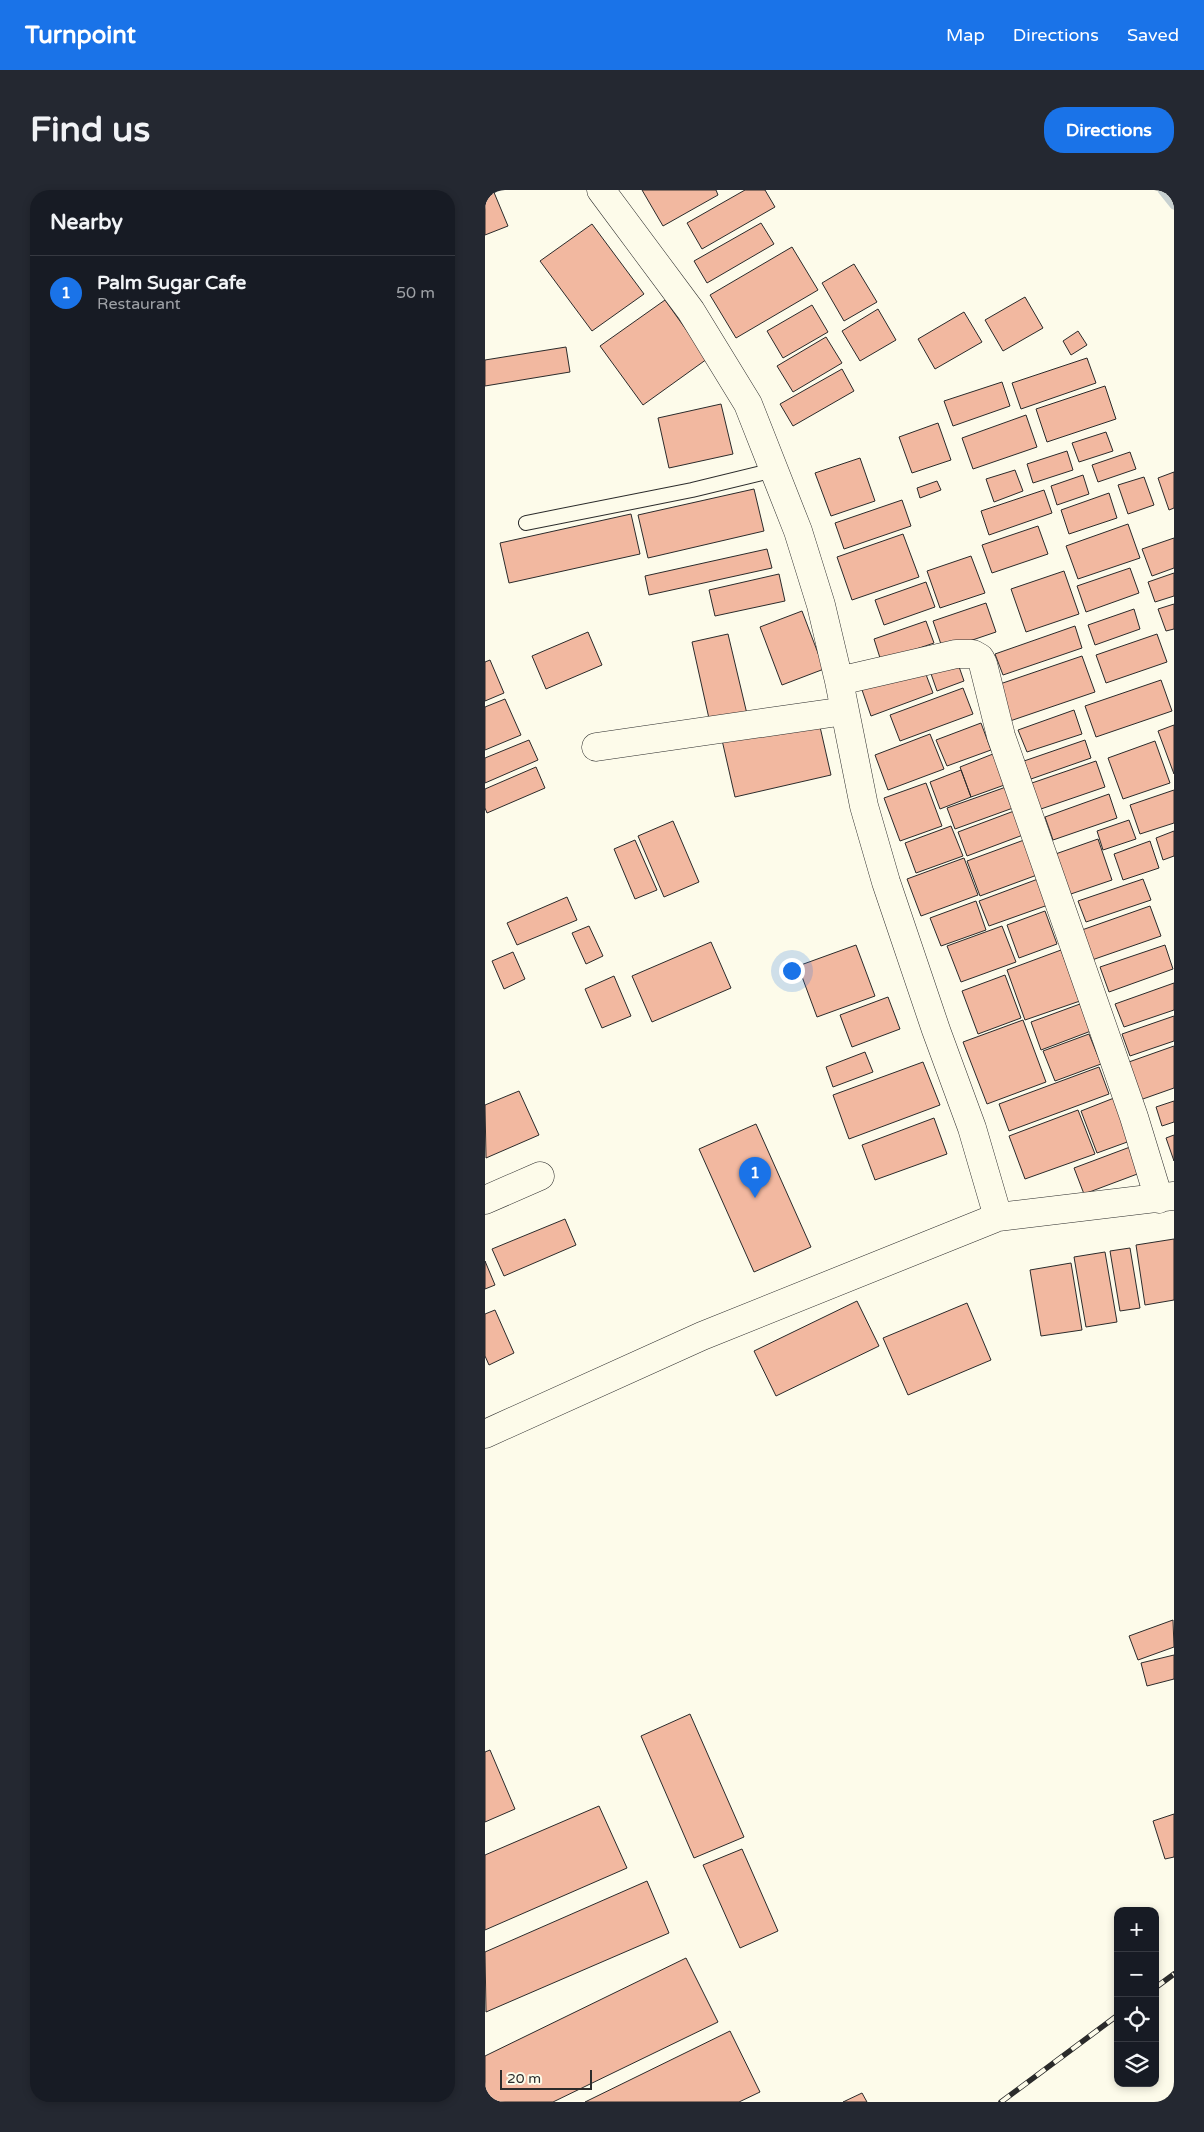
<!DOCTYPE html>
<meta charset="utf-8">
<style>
body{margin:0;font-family:"Varela Round",sans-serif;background:#242831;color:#f1f3f6}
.controls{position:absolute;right:15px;bottom:15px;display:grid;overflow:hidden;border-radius:10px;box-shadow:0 2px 8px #0003}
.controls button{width:45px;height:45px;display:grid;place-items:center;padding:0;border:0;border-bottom:1px solid #363941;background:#171b24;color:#f1f3f6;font:25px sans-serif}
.scale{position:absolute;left:15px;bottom:12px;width:92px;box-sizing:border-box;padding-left:5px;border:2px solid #2b2b2b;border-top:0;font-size:14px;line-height:18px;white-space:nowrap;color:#2b2b2b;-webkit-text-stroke:4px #fdfbea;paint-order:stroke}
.you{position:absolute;left:306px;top:780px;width:18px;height:18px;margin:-12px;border:4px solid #fff;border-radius:50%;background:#1a73e8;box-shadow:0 0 0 8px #1a73e833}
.badge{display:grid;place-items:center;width:32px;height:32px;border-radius:50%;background:#1a73e8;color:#fff;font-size:16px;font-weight:700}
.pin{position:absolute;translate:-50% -41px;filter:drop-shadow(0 1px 2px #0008)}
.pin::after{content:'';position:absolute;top:26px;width:18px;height:15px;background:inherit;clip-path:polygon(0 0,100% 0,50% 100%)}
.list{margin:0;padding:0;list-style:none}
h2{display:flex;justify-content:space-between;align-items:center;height:65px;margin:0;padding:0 20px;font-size:21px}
h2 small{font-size:16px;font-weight:400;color:#9ea1a6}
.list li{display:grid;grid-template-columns:32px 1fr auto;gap:15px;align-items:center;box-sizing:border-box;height:75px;padding:0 20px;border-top:1px solid #363941}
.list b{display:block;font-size:19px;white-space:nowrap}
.list p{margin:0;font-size:16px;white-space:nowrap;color:#9ea1a6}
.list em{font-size:16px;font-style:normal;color:#9ea1a6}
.icon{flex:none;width:28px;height:28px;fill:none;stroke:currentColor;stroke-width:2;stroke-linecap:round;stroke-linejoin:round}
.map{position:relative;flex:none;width:689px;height:1912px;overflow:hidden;border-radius:20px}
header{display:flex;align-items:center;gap:30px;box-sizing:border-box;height:70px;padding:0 25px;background:#1a73e8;color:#fff}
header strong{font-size:24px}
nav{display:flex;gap:28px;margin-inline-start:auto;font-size:18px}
.intro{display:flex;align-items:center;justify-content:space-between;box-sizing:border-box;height:120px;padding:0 30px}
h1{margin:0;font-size:35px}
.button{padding:12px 22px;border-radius:20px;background:#1a73e8;color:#fff;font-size:18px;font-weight:700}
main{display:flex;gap:30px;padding:0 30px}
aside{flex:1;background:#171b24;border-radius:20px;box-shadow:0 2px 8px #0003}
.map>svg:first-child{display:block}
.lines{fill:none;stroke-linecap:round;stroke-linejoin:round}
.stream{stroke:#c7d0d0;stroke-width:9}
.building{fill:#f2b8a0;stroke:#2b2b2b}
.service-casing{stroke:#2b2b2b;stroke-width:16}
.minor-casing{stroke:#2b2b2b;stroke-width:29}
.service{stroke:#fdfbea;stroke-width:14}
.minor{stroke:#fdfbea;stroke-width:28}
.rail-casing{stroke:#2b2b2b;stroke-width:5.5}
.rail{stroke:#fdfbea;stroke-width:4;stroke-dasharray:11;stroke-linecap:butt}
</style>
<header>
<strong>Turnpoint</strong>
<nav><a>Map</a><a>Directions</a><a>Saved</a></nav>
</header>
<div class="intro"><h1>Find us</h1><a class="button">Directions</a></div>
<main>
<aside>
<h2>Nearby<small></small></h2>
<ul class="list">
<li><span class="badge">1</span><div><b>Palm Sugar Cafe</b><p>Restaurant</p></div><em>50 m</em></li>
</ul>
</aside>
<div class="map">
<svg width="689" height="1912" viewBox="0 0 689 1912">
<rect width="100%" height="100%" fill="#fdfbea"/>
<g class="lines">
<path class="stream" d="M677,0L689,15"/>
</g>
<path class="building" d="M0,0H8L23,36L0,45Z
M157,0H231L233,5L178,36Z
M260,0H280L290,17L217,59L202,33Z
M276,33L289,54L222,93L209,71Z
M107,34L159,104L107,141L55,71Z
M307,57L333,100L251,148L225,105Z
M369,74L392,112L359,131L337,93Z
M540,107L558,138L518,161L500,130Z
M180,110L222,169L158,215L115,156Z
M327,115L343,142L298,168L282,141Z
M393,119L411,150L375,171L357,141Z
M479,122L497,152L450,179L433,149Z
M593,141L602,155L586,165L578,151Z
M341,147L357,173L308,202L292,176Z
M81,157L85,182L0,196V170Z
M602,168L611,193L536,219L527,193Z
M357,179L369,201L308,236L295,214Z
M517,192L525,216L468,236L459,211Z
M620,196L631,229L562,252L551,219Z
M236,214L248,264L184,278L173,228Z
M541,225L552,257L488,279L477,248Z
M453,233L466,270L427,283L414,247Z
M621,242L628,261L594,272L587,253Z
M582,261L588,280L548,293L542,274Z
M645,262L651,279L613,292L607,275Z
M375,268L390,311L346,326L330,283Z
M530,280L538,301L509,312L501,289Z
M689,282V318L684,320L673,288Z
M598,285L604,304L572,315L566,296Z
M659,287L669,315L643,324L633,295Z
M452,291L456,300L435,308L432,298Z
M269,299L279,341L163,368L153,325Z
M559,300L567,323L504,345L496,321Z
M624,303L632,328L584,344L576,320Z
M417,310L426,336L359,359L350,333Z
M146,324L155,364L24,393L15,353Z
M643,334L655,368L593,389L581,356Z
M553,336L563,364L507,383L497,355Z
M418,344L434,387L367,410L352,367Z
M689,348V378L667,386L657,359Z
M282,359L287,378L164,405L160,386Z
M486,366L500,403L455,418L442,381Z
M645,378L654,403L601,422L592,396Z
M579,381L594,424L541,442L526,399Z
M689,383V406L670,412L663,392Z
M294,384L300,411L230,426L224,400Z
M441,392L450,417L399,435L390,410Z
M501,413L511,442L458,460L448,431Z
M689,414V439L681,441L673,419Z
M649,419L655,439L610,455L603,435Z
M317,421L339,479L297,495L275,437Z
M441,431L449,453L396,471L389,449Z
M590,436L597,458L518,485L510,464Z
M103,442L117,475L61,499L47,466Z
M243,444L262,524L225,533L207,452Z
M672,444L682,472L621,493L611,465Z
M597,466L610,502L525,531L512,495Z
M471,468L479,491L452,501L444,478Z
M5,470L19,503L0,511V472Z
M437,474L448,503L386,526L376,497Z
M676,490L687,521L611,547L600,516Z
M478,498L488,524L415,551L405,525Z
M20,509L36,545L0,560V517Z
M589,520L597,544L542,562L533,540Z
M333,528L346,585L250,607L237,550Z
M496,533L506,560L462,576L451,550Z
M689,535V584L673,541Z
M445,544L459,579L403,600L390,565Z
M44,550L53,570L0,593V568Z
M600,550L606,568L546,589L539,571Z
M670,551L685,593L638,609L623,568Z
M513,562L525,593L486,607L475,577Z
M611,571L620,597L553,620L544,594Z
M51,577L60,598L2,623L0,618V599Z
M476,580L486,607L455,619L445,592Z
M441,593L457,636L415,651L399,608Z
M521,597L528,618L470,639L462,618Z
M689,600V633L655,644L645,615Z
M624,604L632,628L568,650L560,627Z
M529,621L538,645L482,666L473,642Z
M644,630L651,649L618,660L612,641Z
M188,631L214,692L179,707L153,646Z
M466,636L478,666L431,683L420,653Z
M689,641V666L678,670L671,648Z
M613,649L627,690L577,707L562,667Z
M150,650L172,700L150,709L129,659Z
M539,650L552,685L495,706L482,671Z
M665,651L674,678L638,690L629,664Z
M479,668L493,705L436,726L422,689Z
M553,689L563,715L504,736L494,711Z
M658,689L666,710L601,732L593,711Z
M82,707L92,730L32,755L22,733Z
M491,711L501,740L456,756L445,728Z
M665,716L676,746L604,771L594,741Z
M560,721L572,754L534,768L522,735Z
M104,736L118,766L101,774L87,743Z
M517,736L531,772L476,792L462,756Z
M226,752L246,798L167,832L147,786Z
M371,755L390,806L332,827L313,776Z
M680,755L688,779L624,802L615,777Z
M576,760L595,811L540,830L522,780Z
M28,762L40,789L19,799L7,771Z
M520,785L536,828L493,844L477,801Z
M129,786L146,826L117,838L100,799Z
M689,793V820L639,837L630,814Z
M403,807L415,839L367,857L355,825Z
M595,814L606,841L556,860L546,832Z
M689,826V851L645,866L637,844Z
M538,830L561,892L502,914L478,852Z
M604,844L616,874L570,891L558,861Z
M689,856V898L655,910L641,873Z
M380,862L388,882L348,897L341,877Z
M438,872L455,915L364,949L348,905Z
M614,877L624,904L524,941L514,914Z
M34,901L54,945L1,968L0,915Z
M629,908L645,951L612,963L596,921Z
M689,911V932L677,936L671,917Z
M593,920L610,964L540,989L524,946Z
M449,928L462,964L390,990L377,955Z
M271,934L326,1057L269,1082L214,959Z
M689,945V971L681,948Z
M645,957L655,983L599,1004L589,978Z
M80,1029L91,1055L19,1086L7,1059Z
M689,1049V1110L660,1115L651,1055Z
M645,1058L655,1118L635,1121L625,1061Z
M620,1062L632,1132L601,1137L589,1067Z
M0,1071L10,1095L0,1099Z
M586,1073L597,1140L556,1146L545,1080Z
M372,1111L394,1156L291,1206L269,1161Z
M482,1113L506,1170L423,1205L398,1148Z
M10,1120L29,1163L4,1175L0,1166V1124Z
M688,1430L689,1457L653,1470L644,1446Z
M689,1465V1489L662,1496L656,1473Z
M205,1524L259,1647L209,1668L156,1546Z
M5,1560L30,1619L0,1632V1562Z
M114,1616L142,1678L0,1740V1665Z
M689,1624V1667L680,1669L668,1631Z
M257,1659L293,1741L255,1758L218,1675Z
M162,1691L184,1743L1,1822L0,1762Z
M201,1768L233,1832L68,1912H0V1866Z
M245,1841L275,1902L254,1912H100Z
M377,1903L382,1912H358Z"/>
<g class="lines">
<defs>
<path id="service" d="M41,333L207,300L289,280"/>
<path id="minor" d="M116,0L206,121L263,214L313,341L336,415L354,491L379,616L401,692L451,840L487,938L513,1027
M354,491L471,464H488L495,468L498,474L516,546L649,927L674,1009
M111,557L360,521
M0,1010L55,986
M0,1244L217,1146L513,1027L689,1006"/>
</defs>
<use href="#service" class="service-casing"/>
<use href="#minor" class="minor-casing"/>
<use href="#service" class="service"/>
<use href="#minor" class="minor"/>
<defs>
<path id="rail" d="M670,1798L689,1784
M516,1912L633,1825"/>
</defs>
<use href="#rail" class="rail-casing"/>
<use href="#rail" class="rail"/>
</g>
</svg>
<div class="controls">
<button>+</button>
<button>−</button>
<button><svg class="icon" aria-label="locate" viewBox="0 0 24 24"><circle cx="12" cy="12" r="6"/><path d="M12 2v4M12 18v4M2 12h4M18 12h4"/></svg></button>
<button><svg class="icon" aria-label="layers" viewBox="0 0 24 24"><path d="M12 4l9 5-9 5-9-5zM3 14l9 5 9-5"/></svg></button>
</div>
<div class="scale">20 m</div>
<div class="you"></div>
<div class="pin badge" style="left:270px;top:1008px">1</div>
</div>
</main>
